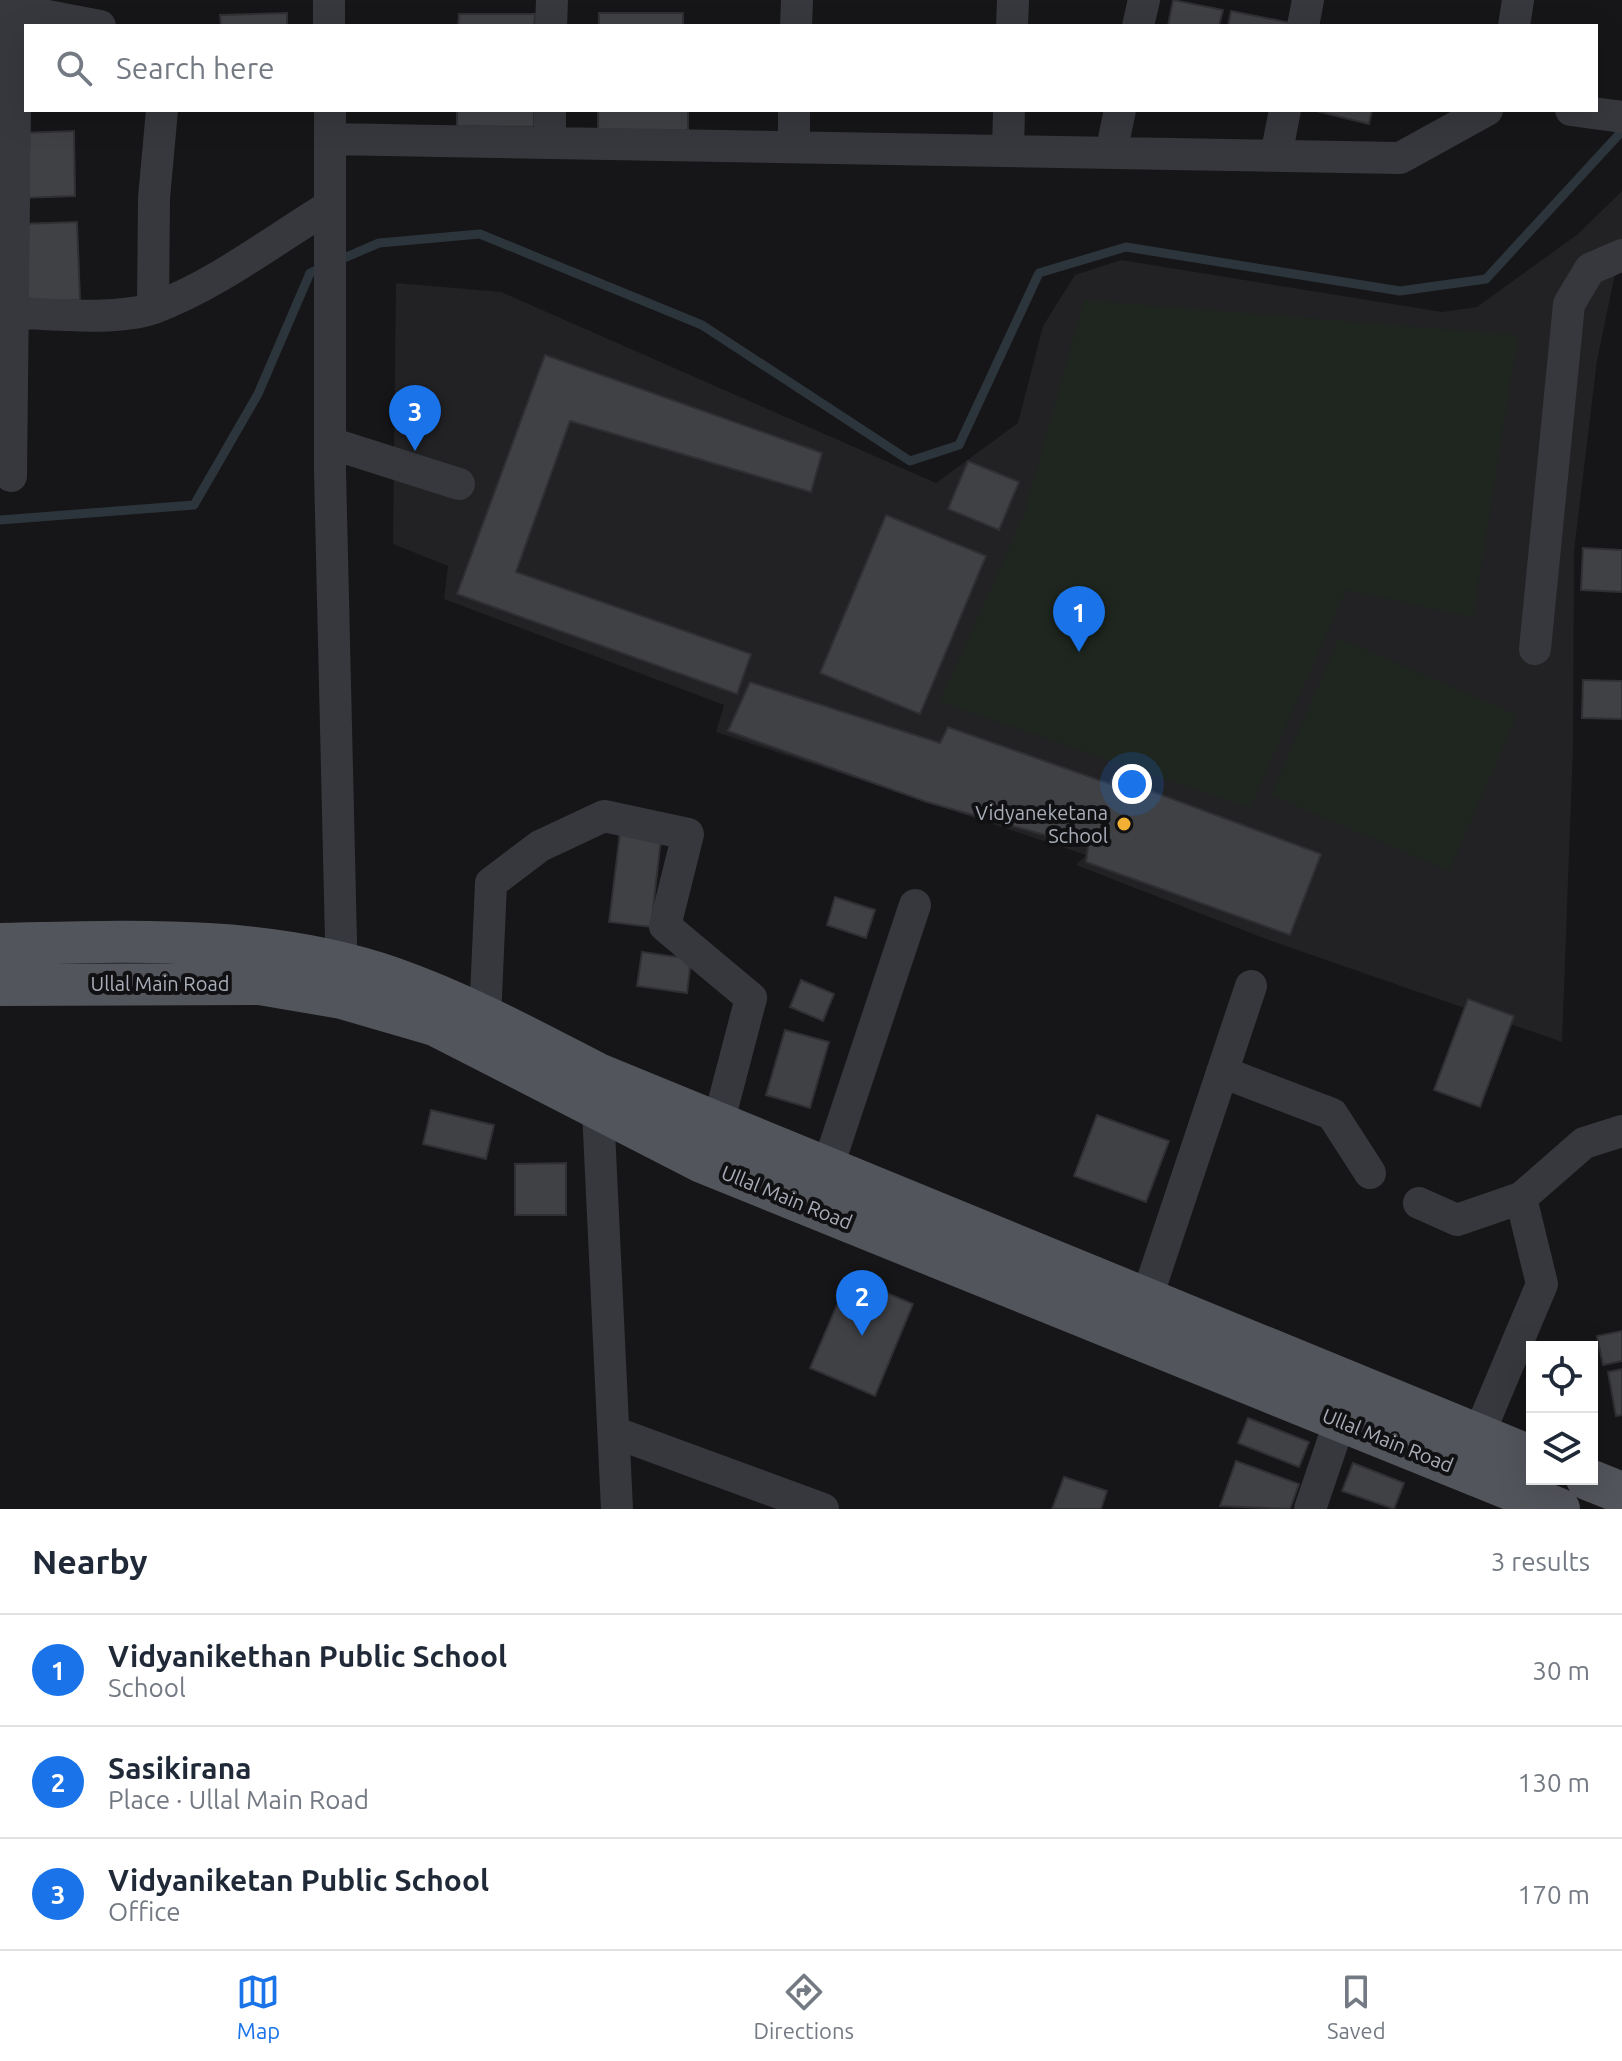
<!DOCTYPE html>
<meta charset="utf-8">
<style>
body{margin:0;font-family:Ubuntu,sans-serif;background:#f2f2f3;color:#1f2937}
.controls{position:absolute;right:24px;bottom:24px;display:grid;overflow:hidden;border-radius:0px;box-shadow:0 8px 32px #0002}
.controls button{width:72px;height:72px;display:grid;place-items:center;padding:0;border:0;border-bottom:2px solid #e0e1e3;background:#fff;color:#1f2937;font:40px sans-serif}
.you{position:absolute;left:1132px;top:784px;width:28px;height:28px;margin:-20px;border:6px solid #fff;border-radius:50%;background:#1a73e8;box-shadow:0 0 0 12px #1a73e833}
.badge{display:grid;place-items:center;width:52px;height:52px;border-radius:50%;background:#1a73e8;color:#fff;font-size:26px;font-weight:700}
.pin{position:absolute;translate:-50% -66px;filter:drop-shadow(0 2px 4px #0008)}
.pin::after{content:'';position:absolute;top:42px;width:28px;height:24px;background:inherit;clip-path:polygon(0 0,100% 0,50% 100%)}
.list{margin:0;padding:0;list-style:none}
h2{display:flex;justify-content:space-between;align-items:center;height:104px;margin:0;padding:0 32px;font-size:34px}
h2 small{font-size:26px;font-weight:400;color:#747a83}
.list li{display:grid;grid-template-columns:52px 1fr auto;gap:24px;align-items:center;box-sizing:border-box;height:112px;padding:0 32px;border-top:2px solid #e0e1e3}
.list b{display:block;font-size:30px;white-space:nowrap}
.list p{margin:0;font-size:26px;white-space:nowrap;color:#747a83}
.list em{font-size:26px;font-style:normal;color:#747a83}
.icon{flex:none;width:44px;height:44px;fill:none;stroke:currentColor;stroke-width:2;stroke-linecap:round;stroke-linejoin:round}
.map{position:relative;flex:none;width:1622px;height:1509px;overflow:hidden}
.search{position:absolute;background:#fff;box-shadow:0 8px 32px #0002;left:24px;right:24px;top:24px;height:88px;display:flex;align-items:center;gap:20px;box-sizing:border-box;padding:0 28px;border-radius:0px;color:#747a83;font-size:30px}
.sheet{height:440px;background:#fff}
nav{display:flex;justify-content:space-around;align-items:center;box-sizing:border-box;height:112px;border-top:2px solid #e0e1e3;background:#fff;font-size:22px;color:#747a83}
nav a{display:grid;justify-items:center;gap:4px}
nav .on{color:#1a73e8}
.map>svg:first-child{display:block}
.built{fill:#222225}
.green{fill:#1e261f}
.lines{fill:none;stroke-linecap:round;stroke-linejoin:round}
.stream{stroke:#2c353c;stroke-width:9}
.building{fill:#404145;stroke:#303034;stroke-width:2}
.minor{stroke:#37383d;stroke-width:32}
.major{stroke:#53555c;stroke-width:42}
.poi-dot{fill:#f2b134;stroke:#111113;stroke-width:3}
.labels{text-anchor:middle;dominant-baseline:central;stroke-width:8;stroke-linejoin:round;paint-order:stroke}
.poi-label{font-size:20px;fill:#a8adb8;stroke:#111113;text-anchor:end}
.street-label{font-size:20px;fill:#a8adb8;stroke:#111113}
</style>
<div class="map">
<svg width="1622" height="1509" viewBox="0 0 1622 1509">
<rect width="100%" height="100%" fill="#161618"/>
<path class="built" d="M1622,191V241L1597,360L1574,551L1573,746L1562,1042L1266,939L1076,865L1086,855L716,732L724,705L444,599L448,566L393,544L396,283L501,292L936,483L1018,423L1043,326L1075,275L1121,260L1442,312L1477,307L1578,234Z"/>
<path class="green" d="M1084,300L1518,335L1473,617L1346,590L1250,808L940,702L1024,515Z
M1339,638L1517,715L1449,871L1271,795Z"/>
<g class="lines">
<path class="stream" d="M337,261L379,243L480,234L702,325L910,461L959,445L1039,273L1126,247L1400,291L1486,279L1622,131
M0,520L194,505L258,394L310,273L323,267"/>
</g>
<path class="building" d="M1173,0L1223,10L1219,26H1168Z
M1231,11L1291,23L1290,26H1228Z
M287,13V26H221L220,15Z
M599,13H683V26H599Z
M459,14H535L534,26H458Z
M457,110H534V127L457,126Z
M598,110H688V130H598Z
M1312,110H1372L1369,124Z
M74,131L75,196L21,198L19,133Z
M77,222L80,300L20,302L18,224Z
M545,355L822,453L811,492L570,421L516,572L751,654L737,694L457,594Z
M968,461L1019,482L999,530L948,509Z
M886,515L986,556L920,714L820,673Z
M1583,548L1622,550V592L1581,590Z
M1583,680L1622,681V719L1582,718Z
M750,682L940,743L948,727L1110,784L1113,777L1321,854L1290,935L1086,862L1088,847L927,802L728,731Z
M620,833L661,838L651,927L609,922Z
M835,897L875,910L866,938L827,925Z
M642,952L691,959L687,993L637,986Z
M801,980L834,994L823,1021L790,1007Z
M1468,999L1514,1016L1480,1107L1434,1090Z
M785,1030L829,1042L810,1108L766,1095Z
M431,1110L494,1125L486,1159L423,1144Z
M1097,1115L1169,1141L1146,1202L1074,1176Z
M566,1163V1215H515V1164Z
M849,1277L913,1304L875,1396L810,1368Z
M1622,1331V1361L1603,1365L1597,1336Z
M1622,1369V1415L1616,1416L1608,1372Z
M1248,1418L1309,1442L1299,1467L1238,1443Z
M1236,1461L1299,1484L1290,1509L1220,1506Z
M1353,1463L1404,1483L1394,1509L1342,1491Z
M1064,1477L1107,1491L1101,1509H1052Z"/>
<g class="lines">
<path class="minor" d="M329,0V26
M0,13L37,14L100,26
M551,26L552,0
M796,26L797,0
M1012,26L1013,0
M1138,26L1144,0
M1303,26L1308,0
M1514,26L1518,0
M330,110V471L342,983
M1571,110L1622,117
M330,139L1400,158L1487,110
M550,143V110
M794,147V110
M1008,151L1009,110
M1111,153L1120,110
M1276,156L1285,110
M153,308L154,198L162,110
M0,312C44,313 113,322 154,308C216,285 274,240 330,206
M330,443L459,484
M11,476L16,14
M1535,649L1569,304L1590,269L1622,255
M485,1019L491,883L540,846L604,816L688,834L665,926L751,998L718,1124
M1222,1072L1332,1114L1370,1173
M597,1089L617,1509
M827,1169L915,905
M1419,1203L1457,1220L1521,1198
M1146,1300L1251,986
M616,1433L823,1509
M1478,1436L1542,1284L1521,1198L1584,1143L1622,1131
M1310,1509L1347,1400"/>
<path class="major" d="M0,944C131,941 267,934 393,978C464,1003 532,1040 598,1074L1532,1457
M0,985L260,984L342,998L435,1025L702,1162L1559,1509
M1587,1479L1622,1493"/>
</g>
<circle class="poi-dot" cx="1124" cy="824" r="8"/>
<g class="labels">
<g class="poi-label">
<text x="1108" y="812">Vidyaneketana<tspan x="1108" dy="23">School</tspan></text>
</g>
<g class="street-label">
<text x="160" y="983">Ullal Main Road</text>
<text transform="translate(787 1197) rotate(22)">Ullal Main Road</text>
<text transform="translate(1388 1440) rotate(22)">Ullal Main Road</text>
</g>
</g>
</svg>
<div class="controls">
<button><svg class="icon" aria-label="locate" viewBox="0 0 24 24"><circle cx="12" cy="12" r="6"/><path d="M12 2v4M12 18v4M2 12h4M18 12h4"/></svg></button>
<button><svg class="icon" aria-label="layers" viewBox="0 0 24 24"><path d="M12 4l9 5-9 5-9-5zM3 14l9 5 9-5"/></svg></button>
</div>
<div class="you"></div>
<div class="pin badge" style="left:1079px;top:652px">1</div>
<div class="pin badge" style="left:862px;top:1336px">2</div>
<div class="pin badge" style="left:415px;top:451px">3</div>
<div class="search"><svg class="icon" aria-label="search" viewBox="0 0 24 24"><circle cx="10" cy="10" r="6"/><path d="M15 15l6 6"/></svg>Search here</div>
</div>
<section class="sheet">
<h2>Nearby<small>3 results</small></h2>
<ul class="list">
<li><span class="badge">1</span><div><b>Vidyanikethan Public School</b><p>School</p></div><em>30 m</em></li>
<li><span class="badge">2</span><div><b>Sasikirana</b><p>Place · Ullal Main Road</p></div><em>130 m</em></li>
<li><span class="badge">3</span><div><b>Vidyaniketan Public School</b><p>Office</p></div><em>170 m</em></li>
</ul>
</section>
<nav>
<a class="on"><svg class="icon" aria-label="map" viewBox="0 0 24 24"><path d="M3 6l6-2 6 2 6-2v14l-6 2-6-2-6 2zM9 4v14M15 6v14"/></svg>Map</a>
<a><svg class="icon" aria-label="directions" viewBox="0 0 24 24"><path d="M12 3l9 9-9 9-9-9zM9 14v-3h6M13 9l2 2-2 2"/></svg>Directions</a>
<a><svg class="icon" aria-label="saved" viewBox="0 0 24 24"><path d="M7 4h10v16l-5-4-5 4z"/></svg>Saved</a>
</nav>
